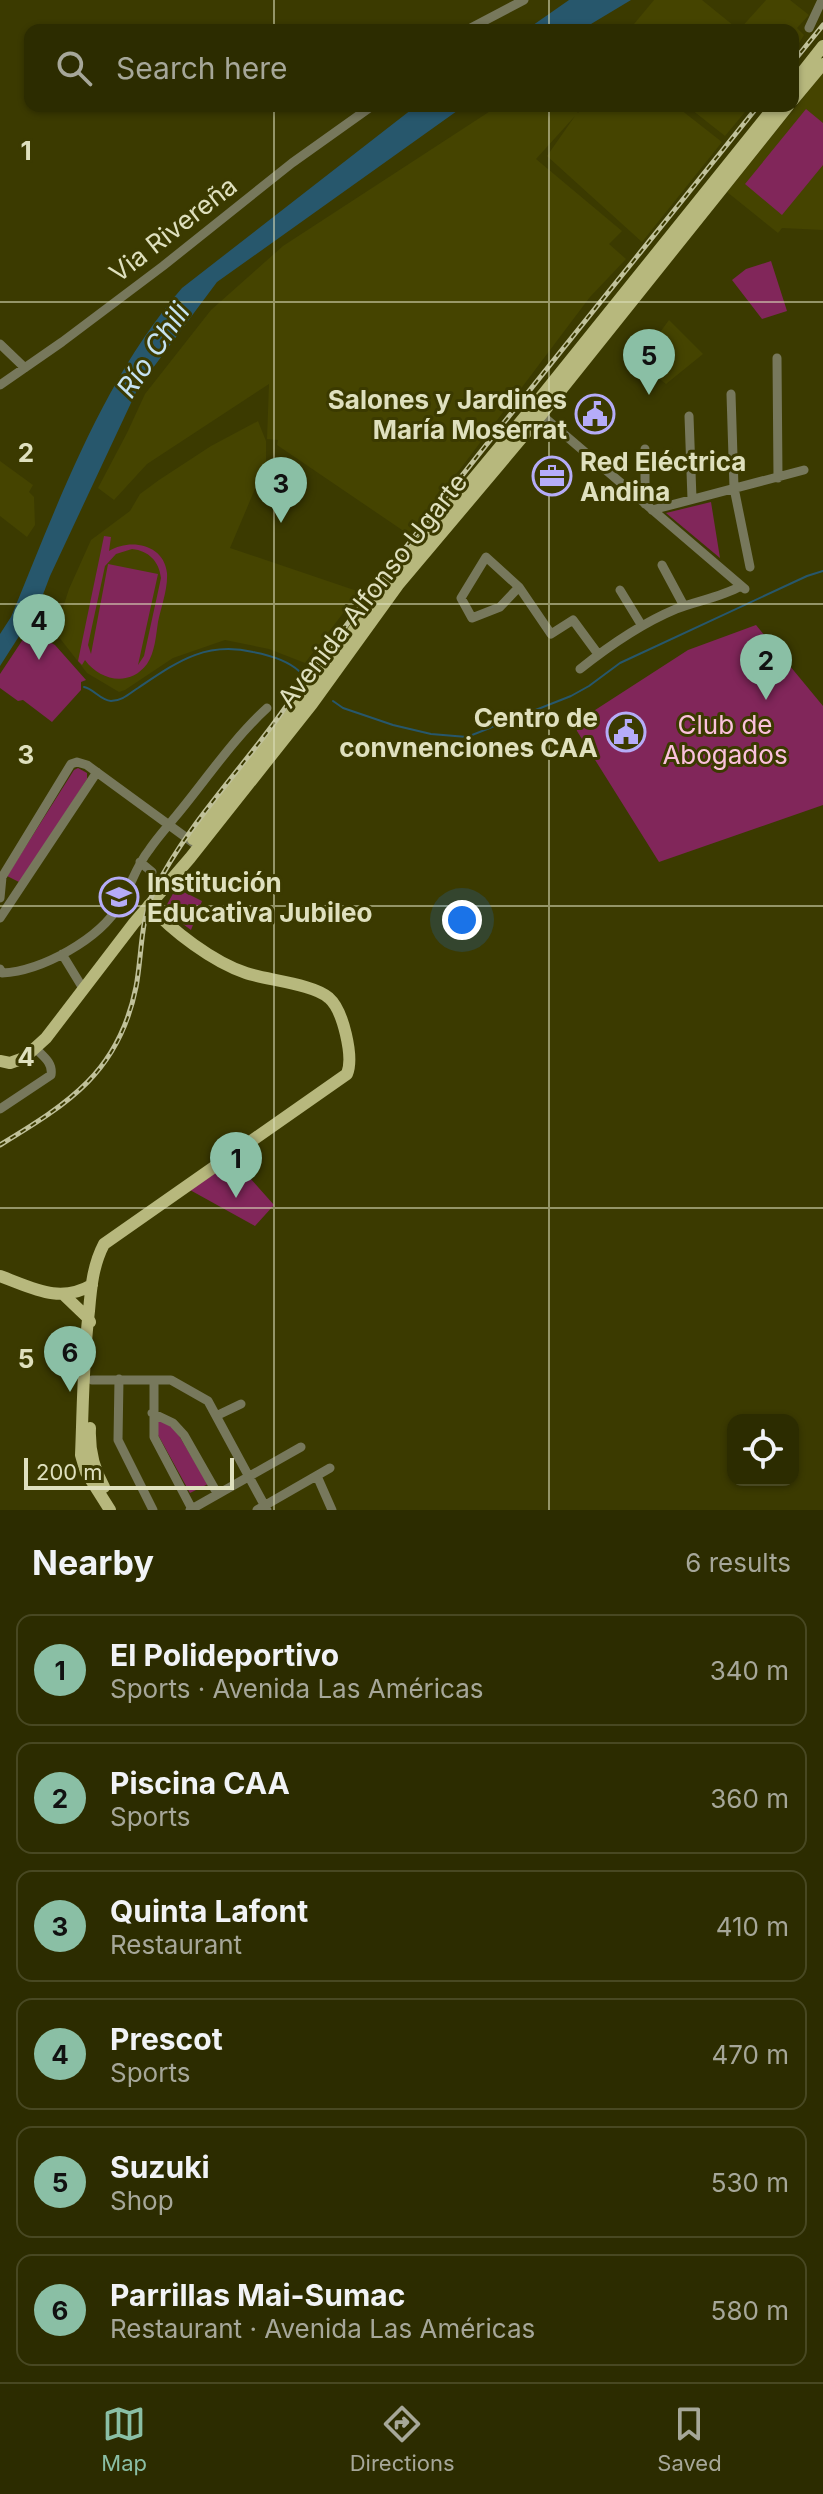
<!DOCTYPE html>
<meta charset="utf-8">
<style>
body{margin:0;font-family:Inter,sans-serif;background:#38380f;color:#f1f3f6}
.controls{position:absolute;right:24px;bottom:24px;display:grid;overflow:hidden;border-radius:16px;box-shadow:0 2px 6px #0004}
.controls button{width:72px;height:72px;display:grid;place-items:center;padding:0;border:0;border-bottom:2px solid #484822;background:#2c2c00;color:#f1f3f6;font:40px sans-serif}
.scale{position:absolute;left:24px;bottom:20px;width:210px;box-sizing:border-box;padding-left:8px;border:4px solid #dfe0be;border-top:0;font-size:22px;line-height:28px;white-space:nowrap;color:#dfe0be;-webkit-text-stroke:6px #3b3a00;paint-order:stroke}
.you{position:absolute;left:462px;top:920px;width:28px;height:28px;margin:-20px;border:6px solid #fff;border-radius:50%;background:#1a73e8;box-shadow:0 0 0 12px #1a73e833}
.badge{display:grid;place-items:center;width:52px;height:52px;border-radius:50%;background:#8abfa5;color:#111;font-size:26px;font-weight:700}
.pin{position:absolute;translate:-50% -66px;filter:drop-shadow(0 2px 4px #0008)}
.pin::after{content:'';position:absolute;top:42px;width:28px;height:24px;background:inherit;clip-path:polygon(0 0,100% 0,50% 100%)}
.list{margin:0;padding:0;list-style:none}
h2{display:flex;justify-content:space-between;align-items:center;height:104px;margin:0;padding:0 32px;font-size:34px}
h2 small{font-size:26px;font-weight:400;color:#a6a799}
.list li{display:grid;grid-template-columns:52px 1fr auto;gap:24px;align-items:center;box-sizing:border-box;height:112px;margin:0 16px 16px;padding:0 16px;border:2px solid #484822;border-radius:16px}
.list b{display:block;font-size:30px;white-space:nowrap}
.list p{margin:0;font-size:26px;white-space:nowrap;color:#a6a799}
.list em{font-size:26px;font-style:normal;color:#a6a799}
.icon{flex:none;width:44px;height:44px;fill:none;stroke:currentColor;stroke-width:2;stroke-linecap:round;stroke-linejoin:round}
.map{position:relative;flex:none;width:823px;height:1510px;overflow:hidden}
.search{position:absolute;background:#2c2c00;box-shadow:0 2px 6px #0004;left:24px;right:24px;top:24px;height:88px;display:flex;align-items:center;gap:20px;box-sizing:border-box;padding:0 28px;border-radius:16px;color:#a6a799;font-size:30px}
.sheet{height:872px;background:#2c2c00}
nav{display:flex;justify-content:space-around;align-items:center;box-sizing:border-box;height:112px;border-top:2px solid #484822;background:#2c2c00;font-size:22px;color:#a6a799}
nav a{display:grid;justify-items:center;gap:4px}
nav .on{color:#8abfa5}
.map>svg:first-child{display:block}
.built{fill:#454400}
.green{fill:#81265a;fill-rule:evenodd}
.water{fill:#27576c}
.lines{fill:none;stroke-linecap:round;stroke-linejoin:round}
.stream{stroke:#27576c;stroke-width:2}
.minor{stroke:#77785c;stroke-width:9}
.major{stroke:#b7b87d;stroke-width:12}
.rail-casing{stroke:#c0c19a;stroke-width:5}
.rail{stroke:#3b3a00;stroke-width:2;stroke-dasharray:6;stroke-linecap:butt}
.grid{fill:none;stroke:#dfe0be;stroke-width:2;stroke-opacity:0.55}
.labels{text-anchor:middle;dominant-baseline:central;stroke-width:6;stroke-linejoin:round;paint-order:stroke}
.street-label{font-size:26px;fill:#dfe0be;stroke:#3b3a00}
.poi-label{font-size:26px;font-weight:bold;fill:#dfe0be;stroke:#3b3a00;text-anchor:end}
.park-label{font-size:26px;fill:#fbc1dc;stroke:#3b3a00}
.water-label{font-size:28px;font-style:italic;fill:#c5e2f1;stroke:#3b3a00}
.grid-label{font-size:26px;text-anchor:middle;font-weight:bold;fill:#dfe0be;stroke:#3b3a00;stroke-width:6;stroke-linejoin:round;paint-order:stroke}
</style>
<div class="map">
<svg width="823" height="1510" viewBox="0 0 823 1510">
<rect width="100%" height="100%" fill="#3b3a00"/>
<path class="built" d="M654,0H702L739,30L766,0H790L809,15L797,28L804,35L793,53V30H629Z
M823,73V230L782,228L778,233L727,192Z
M498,106H572L578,113L584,106H676L722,142L642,242L547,156L575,116L536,159L622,231L609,244L626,259L590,297L461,468L408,534L277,445L278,440L267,439L269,384L147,464L114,500L98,488L127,433L145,394L211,310L283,246Z
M687,106H750L725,136Z
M669,320L703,354L666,384L638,362Z
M258,421L266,441V463L230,548L363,593L356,604L347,608L305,663L269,649L225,640L173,658L125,690L119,692L87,673L55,632L69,589L91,540L130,511L140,494L159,480L211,446Z
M0,461L33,485L29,492L34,497L35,525L27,537L0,516Z"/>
<path class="green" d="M806,109L823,123V165L782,215L745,184Z
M771,261L787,311L762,319L732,280L746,269Z
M711,502L720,558L666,513Z
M104,536L111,537L109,551C130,538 164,544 167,573C168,589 161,607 158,622C156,635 155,652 147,664C130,687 100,681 85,660L82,665L78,661ZM132,549C149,551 159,561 161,578L144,656L138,665L158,574L108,564L91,654L88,645L105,566L116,554Z
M47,603L40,637L55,645L86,680L81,682V690L52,722L23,700L18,701L0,688V674Z
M756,625L823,706V805L659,862L577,731L575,723L688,650Z
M78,768L87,773V779L21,883L7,876L74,770Z
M176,888L202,901L191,930L164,910Z
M234,1160L274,1205L255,1226L190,1190Z
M156,1416L172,1424L208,1484L190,1493L157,1433Z"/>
<path class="water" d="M569,0H631L581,30H526Z
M416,106H464L217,282L138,388L50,576L39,605L0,666V634L11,617C57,506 102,380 182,288Z"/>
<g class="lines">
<path class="stream" d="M84,687C94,689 100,700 111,701C122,701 130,693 138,688C177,662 205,641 253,652C269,655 287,660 299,671
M333,701L343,708L393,725L431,734L467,737L571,696L589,686L620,663L807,576L823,571"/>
<path class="minor" d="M809,28L822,0
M467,30L524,0
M0,344L25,368
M777,358L778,478
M0,385L62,342L163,266L292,163L372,106
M731,394L734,488L750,567
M538,412L745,589
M689,416L692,499
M645,449V504
M652,510L804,470
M662,565L684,606
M519,587L500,607L472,618L461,598L486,557L519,587L551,634L573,620L598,654
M620,590L642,626
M580,669C610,645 640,624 676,609C697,601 721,597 741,586
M140,862L152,872
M0,898L2,877L71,764L77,762L87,765L195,844
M0,918L97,772
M62,954L84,990
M0,969L2,973C42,971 100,939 120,904C131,886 136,866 149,850C157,838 167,827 176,816C206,780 232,740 267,708
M0,1109L51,1075C53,1063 44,1057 36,1049
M119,1379L118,1440L153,1510
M92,1380H171L208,1401L267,1510
M154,1380V1437L192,1509
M152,1413L173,1423L184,1435L217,1493
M216,1416L241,1404
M317,1476L332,1510
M190,1510L301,1447
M257,1510L330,1468"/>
<path class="major" d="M793,84L823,46
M793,100L823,64
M193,839L312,687L401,566L532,408L775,106
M0,1061L10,1063L24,1058L46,1038L134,923L190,858L312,704L398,585L541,415L788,106
M0,1276C33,1288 59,1304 92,1285
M65,1296L88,1318L90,1322
M90,1428C89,1450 93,1468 104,1487
M110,1510L86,1472L81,1455C83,1407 83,1358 89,1311C91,1287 93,1265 104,1244L347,1074C354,1057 343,1010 329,998C314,984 266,980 246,973C213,962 172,931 149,905"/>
<defs>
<path id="rail" d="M793,62L823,25
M0,1145C69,1103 119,1072 136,987C142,956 140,920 154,891C185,828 239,772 280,715C322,656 366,599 410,542C524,395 642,251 758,106"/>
</defs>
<use href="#rail" class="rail-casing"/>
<use href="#rail" class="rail"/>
</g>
<path class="grid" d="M274,0V30M549,0V30M274,106V1510M549,106V1510M0,302H823M0,604H823M0,906H823M0,1208H823"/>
<defs>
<symbol id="civic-ring" viewBox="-11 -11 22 22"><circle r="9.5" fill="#3b3a00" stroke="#b5acf8" stroke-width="1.5"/><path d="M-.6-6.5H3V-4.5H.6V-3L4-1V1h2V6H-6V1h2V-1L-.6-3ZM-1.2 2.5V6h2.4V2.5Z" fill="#b5acf8"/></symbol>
<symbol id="office-ring" viewBox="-11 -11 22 22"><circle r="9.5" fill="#3b3a00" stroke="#b5acf8" stroke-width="1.5"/><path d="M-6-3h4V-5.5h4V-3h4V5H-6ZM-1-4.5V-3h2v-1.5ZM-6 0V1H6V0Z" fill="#b5acf8"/></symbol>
<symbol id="school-ring" viewBox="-11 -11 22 22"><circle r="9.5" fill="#3b3a00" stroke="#b5acf8" stroke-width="1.5"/><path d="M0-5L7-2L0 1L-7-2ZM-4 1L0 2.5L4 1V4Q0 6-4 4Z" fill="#b5acf8"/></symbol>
</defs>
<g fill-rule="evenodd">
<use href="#civic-ring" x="573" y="392" width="44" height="44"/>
<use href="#office-ring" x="530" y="454" width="44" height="44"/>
<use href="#civic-ring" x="604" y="710" width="44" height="44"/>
<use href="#school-ring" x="97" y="875" width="44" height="44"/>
</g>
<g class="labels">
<g class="street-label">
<text transform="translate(173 229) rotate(-38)">Via Rivereña</text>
<text transform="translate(372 590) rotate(-52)">Avenida Alfonso Ugarte</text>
</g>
<g class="poi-label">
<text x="567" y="399">Salones y Jardines<tspan x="567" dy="30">María Moserrat</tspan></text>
<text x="580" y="461" text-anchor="start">Red Eléctrica<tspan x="580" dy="30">Andina</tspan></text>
<text x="598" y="717">Centro de<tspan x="598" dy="30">convnenciones CAA</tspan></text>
<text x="147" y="882" text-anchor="start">Institución<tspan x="147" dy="30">Educativa Jubileo</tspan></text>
</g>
<g class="park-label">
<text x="725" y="724">Club de<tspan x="725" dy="30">Abogados</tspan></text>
</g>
<g class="water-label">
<text transform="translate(153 350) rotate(-56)">Río Chili</text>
</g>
</g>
<g class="grid-label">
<text x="26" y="160">1</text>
<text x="26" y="462">2</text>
<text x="26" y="764">3</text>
<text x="26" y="1066">4</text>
<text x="26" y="1368">5</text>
</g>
</svg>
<div class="controls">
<button><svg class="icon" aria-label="locate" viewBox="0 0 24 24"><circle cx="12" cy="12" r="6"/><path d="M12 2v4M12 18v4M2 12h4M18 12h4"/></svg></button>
</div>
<div class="scale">200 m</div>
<div class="you"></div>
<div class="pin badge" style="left:236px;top:1198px">1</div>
<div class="pin badge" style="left:766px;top:700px">2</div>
<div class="pin badge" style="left:281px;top:523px">3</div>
<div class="pin badge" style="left:39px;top:660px">4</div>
<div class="pin badge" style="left:649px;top:395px">5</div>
<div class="pin badge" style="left:70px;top:1392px">6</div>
<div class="search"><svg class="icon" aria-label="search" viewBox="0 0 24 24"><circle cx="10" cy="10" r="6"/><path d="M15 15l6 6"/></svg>Search here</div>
</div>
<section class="sheet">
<h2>Nearby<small>6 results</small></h2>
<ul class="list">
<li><span class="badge">1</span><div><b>El Polideportivo</b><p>Sports · Avenida Las Américas</p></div><em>340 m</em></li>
<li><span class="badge">2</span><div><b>Piscina CAA</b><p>Sports</p></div><em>360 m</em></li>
<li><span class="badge">3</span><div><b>Quinta Lafont</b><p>Restaurant</p></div><em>410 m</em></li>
<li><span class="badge">4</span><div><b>Prescot</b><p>Sports</p></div><em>470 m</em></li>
<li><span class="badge">5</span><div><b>Suzuki</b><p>Shop</p></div><em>530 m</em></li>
<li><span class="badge">6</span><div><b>Parrillas Mai-Sumac</b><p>Restaurant · Avenida Las Américas</p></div><em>580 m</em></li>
</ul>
</section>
<nav>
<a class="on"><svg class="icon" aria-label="map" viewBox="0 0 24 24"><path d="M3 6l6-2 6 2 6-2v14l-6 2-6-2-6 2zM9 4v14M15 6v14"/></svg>Map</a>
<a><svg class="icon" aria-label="directions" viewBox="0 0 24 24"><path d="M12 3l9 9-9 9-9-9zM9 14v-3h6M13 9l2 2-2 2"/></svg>Directions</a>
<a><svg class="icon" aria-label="saved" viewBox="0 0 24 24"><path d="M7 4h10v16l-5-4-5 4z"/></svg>Saved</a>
</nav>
